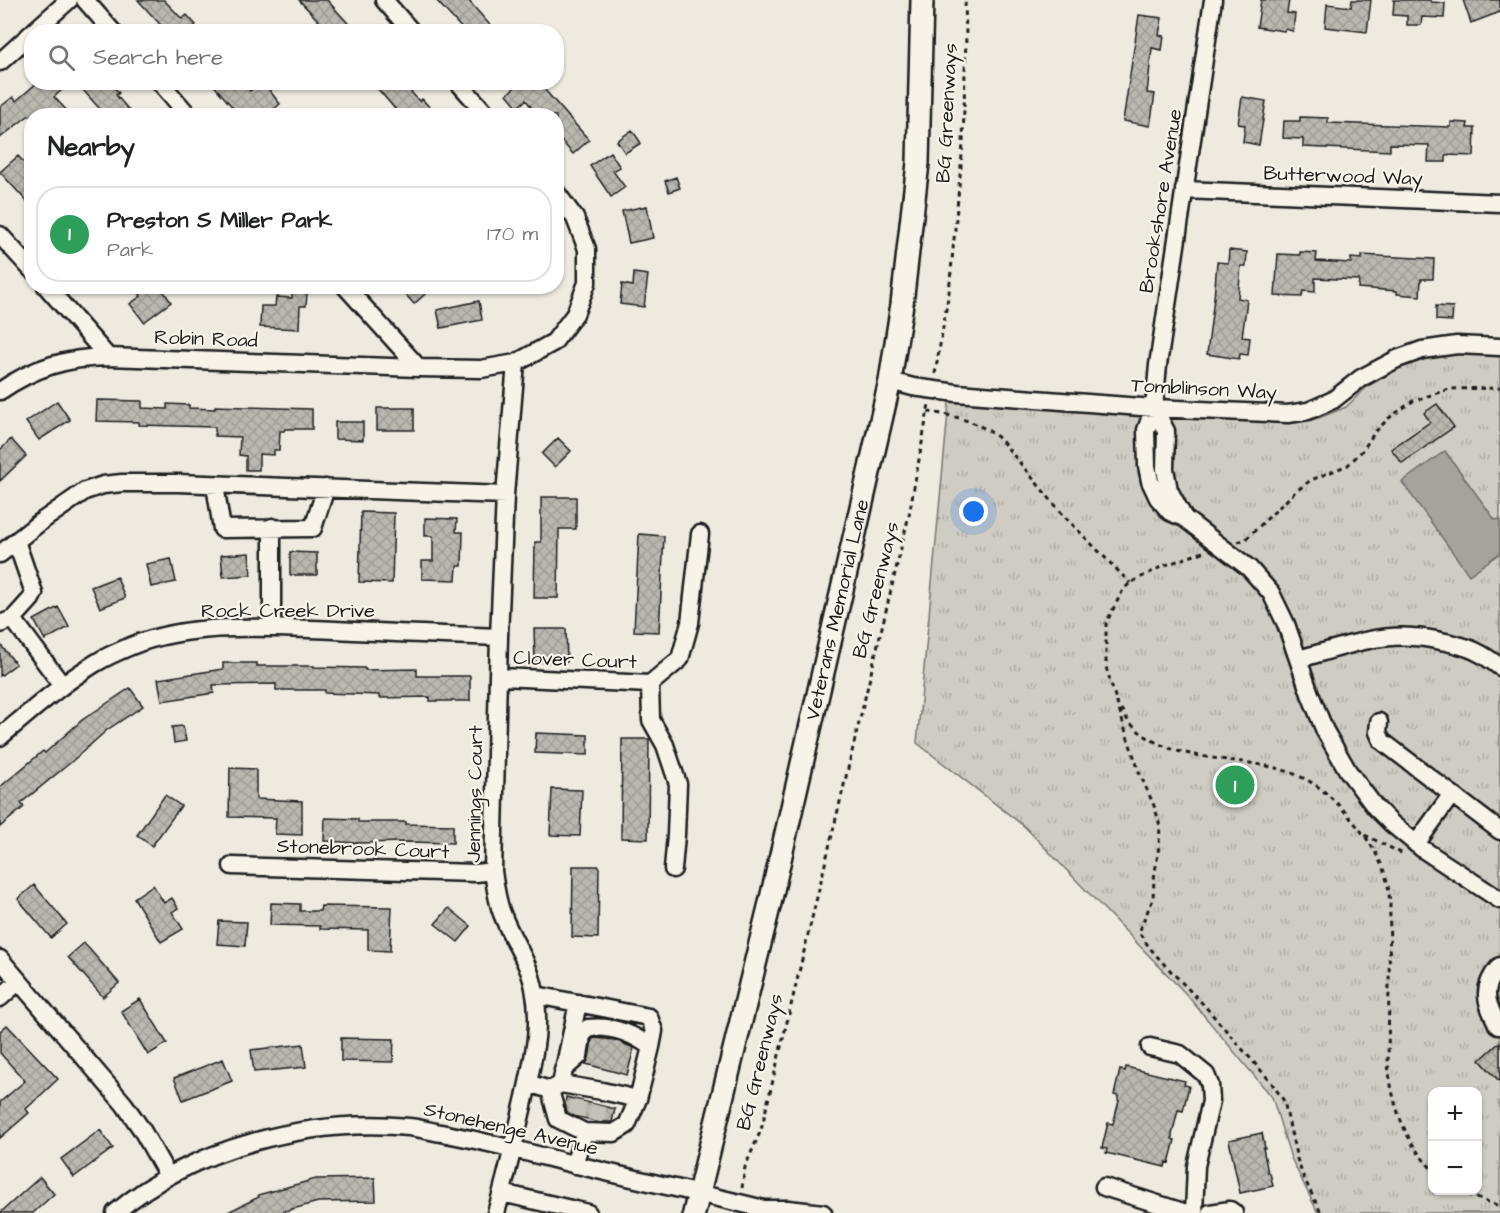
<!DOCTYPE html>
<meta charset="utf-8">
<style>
body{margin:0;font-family:"Architects Daughter",sans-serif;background:#f2f2f2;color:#202124}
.controls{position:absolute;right:18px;bottom:18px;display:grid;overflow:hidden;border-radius:12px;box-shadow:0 2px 4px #0004}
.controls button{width:54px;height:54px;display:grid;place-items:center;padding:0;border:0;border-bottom:2px solid #e0e0e0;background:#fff;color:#202124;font:30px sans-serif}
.you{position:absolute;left:974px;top:512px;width:21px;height:21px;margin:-15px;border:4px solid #fff;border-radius:50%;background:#1a73e8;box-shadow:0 0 0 9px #1a73e833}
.badge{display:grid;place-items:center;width:39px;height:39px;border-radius:50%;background:#1f6fb2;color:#fff;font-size:20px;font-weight:700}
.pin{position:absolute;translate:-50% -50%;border:3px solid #fff;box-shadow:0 2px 6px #0006}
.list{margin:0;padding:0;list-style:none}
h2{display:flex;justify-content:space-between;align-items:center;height:78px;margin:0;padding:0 24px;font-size:26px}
h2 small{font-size:20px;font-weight:400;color:#757577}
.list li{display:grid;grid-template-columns:39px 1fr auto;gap:18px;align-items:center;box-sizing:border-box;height:96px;margin:0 12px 12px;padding:0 12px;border:2px solid #e0e0e0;border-radius:24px}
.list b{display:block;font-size:22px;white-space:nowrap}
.list p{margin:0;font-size:20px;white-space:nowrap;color:#757577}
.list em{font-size:20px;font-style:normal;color:#757577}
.icon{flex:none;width:33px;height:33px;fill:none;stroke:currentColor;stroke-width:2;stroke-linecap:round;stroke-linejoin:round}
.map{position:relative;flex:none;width:1500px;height:1213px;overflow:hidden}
.search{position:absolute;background:#fff;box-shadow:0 2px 4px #0004;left:24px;top:24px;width:540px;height:66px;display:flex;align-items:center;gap:15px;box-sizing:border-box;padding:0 21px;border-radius:24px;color:#757577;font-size:22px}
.panel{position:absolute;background:#fff;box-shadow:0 2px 4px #0004;left:24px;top:108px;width:540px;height:186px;border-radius:24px}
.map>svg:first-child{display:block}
.park{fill:url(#park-tufts);stroke:#767470;stroke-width:1.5;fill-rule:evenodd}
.water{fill:#a6a39d;stroke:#6f6d69;stroke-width:1.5}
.building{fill:url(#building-cross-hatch);stroke:#1c1c1c;stroke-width:1.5}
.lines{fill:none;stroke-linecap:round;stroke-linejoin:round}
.minor-tunnel{stroke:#c4c1b9;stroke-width:16;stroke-dasharray:16 8;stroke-linecap:butt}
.minor-casing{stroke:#1c1c1c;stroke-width:21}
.major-casing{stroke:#1c1c1c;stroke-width:26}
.path{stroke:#1c1c1c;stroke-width:3;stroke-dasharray:4.5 4.5;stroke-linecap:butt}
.minor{stroke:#f7f3e8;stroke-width:16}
.major{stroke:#f7f3e8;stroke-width:21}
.labels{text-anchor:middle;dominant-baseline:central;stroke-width:4.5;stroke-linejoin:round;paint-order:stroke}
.street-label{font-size:20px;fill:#1c1c1c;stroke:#f7f3e8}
</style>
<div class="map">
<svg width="1500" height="1213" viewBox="0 0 1500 1213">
<defs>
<pattern id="park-tufts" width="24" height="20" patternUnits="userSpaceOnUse" patternTransform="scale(1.5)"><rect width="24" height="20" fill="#cfccc3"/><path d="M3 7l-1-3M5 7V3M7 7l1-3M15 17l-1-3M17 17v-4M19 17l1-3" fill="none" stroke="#b1afa7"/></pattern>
<pattern id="building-cross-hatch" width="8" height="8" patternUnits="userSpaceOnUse" patternTransform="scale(1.5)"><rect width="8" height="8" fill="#bab7af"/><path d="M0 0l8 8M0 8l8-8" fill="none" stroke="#9f9d96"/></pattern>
</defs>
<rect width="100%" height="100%" fill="#eeeae0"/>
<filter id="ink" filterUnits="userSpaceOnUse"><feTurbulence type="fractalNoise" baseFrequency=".0167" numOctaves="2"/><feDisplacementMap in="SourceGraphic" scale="12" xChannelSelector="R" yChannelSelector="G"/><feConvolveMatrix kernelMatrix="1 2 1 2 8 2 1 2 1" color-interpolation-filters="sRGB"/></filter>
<g filter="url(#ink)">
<path class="park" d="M1459,353L1500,355V1213H1318L1291,1158L1272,1097L1186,994L1025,827L917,743L949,402L1294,423L1319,418L1346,407L1367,387L1393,371L1419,359ZM1432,1092H1478V1190H1432Z"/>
<path class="water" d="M1445,451L1495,520L1500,519V553L1469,575L1402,482Z"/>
<path class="building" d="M138,0H164L182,19L187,15L196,25L191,29L193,32H167Z
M299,0H327L356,32H329Z
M436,0H468L496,32H465Z
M1261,0H1289L1287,13L1295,14L1293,31L1285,29L1284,31L1257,27Z
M1352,0H1371L1367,32L1325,27L1327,4L1351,7Z
M1394,0H1431V2L1445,3L1444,18L1422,17L1421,25H1407V16L1393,15Z
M1463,0H1500V12L1471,23Z
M1139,15L1162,18L1159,35L1164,36L1162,50L1152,48L1147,93L1155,94L1150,126L1123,121Z
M38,82H71L54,97L72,116H28L0,138V107L13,97L16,101Z
M76,82H110L119,93L116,95L134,116H106Z
M211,82H243L250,91L260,82H263L280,104L273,110L277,116H240Z
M372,82H402L420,102L422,99L432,110L425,116H387L395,109Z
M521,82H552L544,89L589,140L573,154L556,135V116H538L526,100L518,107L507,94Z
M1242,97L1266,101L1259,145L1243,142L1245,125L1238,124Z
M1300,117L1328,118V123L1451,127V122L1468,123L1467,128H1475L1474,156L1446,155V162H1428L1429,145L1390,144V151L1303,147V139L1283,138L1284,121H1300Z
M632,130L641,143L625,153L617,141Z
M610,152L620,167L613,171L625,187L611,197L590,166Z
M18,156L32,171V207L0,172Z
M676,177L680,188L669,192L665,181Z
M647,206L653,238L629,243L622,211Z
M1229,250L1247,252L1246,266H1241L1238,298L1247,300L1242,337L1250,338L1248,355L1240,354L1239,359L1207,354L1214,298L1217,262L1228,263Z
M1300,252L1317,253L1316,261L1351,263V258L1362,259V255L1434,259L1433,279H1421L1420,296L1397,294V291L1358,288L1359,280L1315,278V292L1303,291L1302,297L1275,296L1278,254L1300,255Z
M634,273L648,275L644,307L620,304L622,284L633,286Z
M134,286H160L171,302L144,322L130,304L141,296Z
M398,286H434L414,304Z
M292,292L307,293L306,306H300L299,329L260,327L261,306H275L276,297L292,298Z
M479,301L482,320L441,328L437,310Z
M1436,306L1453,307L1452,321L1436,320Z
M97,400L142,401V408L167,409V404L189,405V408L215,409V406L312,409V429H285L284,431H280L279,450H274V455L259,454V470H246V456L239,455L240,437L215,436V427L139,425V422L96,421Z
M57,401L70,420L39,440L26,422Z
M1437,404L1454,427L1402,463L1391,449L1430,422L1424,413Z
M377,408H414V430H377Z
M335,422H363V440L335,439Z
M558,438L571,451L555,467L542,454Z
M11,439L26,456L0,481V450Z
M541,497H576V529H559L558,598H534L535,542H541Z
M361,512L394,513L392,583L359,582Z
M425,518L457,519L456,532H463L462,566H457L456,580L422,579V561H433V536H425Z
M639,534L664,536L659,632L634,631Z
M290,552L317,553V575H290Z
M249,553L251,575L223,577L221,555Z
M171,559L176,582L151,587L146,564Z
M117,577L125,598L100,608L91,587Z
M58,607L69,627L45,640L34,620Z
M534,629H566L567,662H535Z
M0,644L16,664L0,676Z
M223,663H257V666H314V667L365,668V670L417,669V676H470V701H430V697L379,698V695L325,693V690H276V684L213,685L214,693L162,701L158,679L223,669Z
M130,688L143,706L107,730L70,763L21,803L24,807L0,827V787L43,751L45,753L82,720Z
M183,726L186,741L174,743L172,727Z
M536,733L588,735V755L535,753Z
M622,739H649L648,839L621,838Z
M230,768L256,769V799L302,801V835L275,834L276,818L229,817Z
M552,789L582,790L580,836L550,835Z
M165,795L181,806L152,846L137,835Z
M325,818L358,819V822H406V824L453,825V843L406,842L357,843L324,841Z
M573,866H599L598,938L572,937Z
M34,885L67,924L51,938L18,899Z
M153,885L164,903L172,898L178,908L172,912L183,929L161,942L134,898Z
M271,903L300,904V911H320L321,906L392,907L390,951L368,950V930L320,929V926L270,925Z
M449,908L471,926L458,942L435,924Z
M219,921L247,922L245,946L217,944Z
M84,943L119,983L103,997L68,957Z
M140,999L167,1043L148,1055L121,1011Z
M7,1025L58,1079L26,1109L29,1113L0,1138V1102L25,1081L0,1053V1031Z
M341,1038L394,1039L393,1062L341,1061Z
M594,1038L615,1040L634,1048L627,1075L586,1064L589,1058L592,1040Z
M1500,1042V1082L1480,1060Z
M303,1044L306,1067L254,1072L251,1050Z
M223,1059L232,1081L183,1100L174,1078Z
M1126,1067L1185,1081L1184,1085L1189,1086L1183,1111L1178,1110L1172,1135V1139L1175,1140L1169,1163L1166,1162L1165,1167L1106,1153L1107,1149L1102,1148L1108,1123L1113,1124L1119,1101L1118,1100V1096L1114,1095L1120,1070L1125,1071Z
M566,1097L615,1109L612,1122H600L575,1116L567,1112L565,1104Z
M100,1130L113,1148L74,1177L61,1159Z
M1262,1133L1265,1148H1263L1268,1173H1270L1273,1186L1240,1193L1229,1140Z
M40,1177L54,1194L33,1213H0Z
M375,1178L376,1201L318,1202L278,1213H226L259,1197L258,1195L316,1179Z"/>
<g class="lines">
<path class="minor-tunnel" d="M576,1116L579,1101
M595,1121L599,1105"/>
<defs>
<path id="minor" d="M85,0L113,32
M384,0L412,32
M1213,0L1158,365L1154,408L1146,430L1147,466L1150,481L1158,498L1170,512L1184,518L1249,568L1271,593L1286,624L1310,694L1325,731L1348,771L1375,807L1391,823L1424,850L1500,900
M33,32L69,0
M0,62L32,33
M160,82L189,116
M458,82L488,116
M1184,190L1500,203
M0,235L32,270
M46,286L108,357
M345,286L419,368
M890,381L913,387L957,393L1154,408L1288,414L1308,411L1333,400L1361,378L1397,359L1422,350L1457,345L1500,347
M0,391C35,367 66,358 108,357L419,368L481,369L516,363L554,342L575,314L587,283V249L575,218L556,192
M1154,408L1166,431L1165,469L1169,490L1184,518
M215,485L222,529L313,528L326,488
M272,527V628
M0,554L39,523L85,491L103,485L122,483H178L505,495
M13,619L62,685
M0,624L13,619L31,599L34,593L16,541
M1299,659C1336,649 1374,634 1413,637C1424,637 1435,640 1446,642C1469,647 1481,652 1500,667
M499,677L650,684
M650,684L651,720L665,745L678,784L676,835L673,869
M650,684L680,659L690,623L700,534
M1379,722L1378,732L1382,741L1500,831
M0,737C30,712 60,685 94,664C105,657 119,651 131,646C192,621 270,628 335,630C390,633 445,635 499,637
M1416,844L1452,794
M232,866L476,873L493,871
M0,959L124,1104L142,1130L168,1176
M536,995L649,1017L654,1031L651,1047L638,1099L627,1125L614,1133L584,1132L574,1165
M0,998L19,981
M1498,1026C1486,1002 1480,988 1500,966
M1150,1047L1180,1054L1206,1075L1210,1085L1211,1101L1196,1166L1194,1213
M563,1070L579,1056L582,1036L588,1028C612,1025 632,1033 651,1047
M528,1083L550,1090L561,1084L578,1003
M561,1084L602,1091L638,1099
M550,1090L558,1119L584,1132
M1104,1187L1186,1213
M502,1193L588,1213
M115,1213C192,1147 309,1118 409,1127C420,1128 430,1131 441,1133C485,1141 529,1153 573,1164C637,1180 701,1193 764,1209H788L823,1213
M496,1213C507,1174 516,1136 525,1097C533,1059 542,1026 534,988C529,962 512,940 503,916C497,902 495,886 493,871L499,637L505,495L516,363
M1210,1213L1230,1210L1234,1213"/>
<g id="major">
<path id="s1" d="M694,1213L770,903L890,381L902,304L918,163L922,0"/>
</g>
</defs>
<use href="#minor" class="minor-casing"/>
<use href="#major" class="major-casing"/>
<path class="path" d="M935,374L949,292L963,144L966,36L965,0
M928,412C953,415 980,422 1000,439L1065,517L1130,583
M1238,542L1246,539L1295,492L1311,480L1348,465L1363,450L1374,433L1389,418L1413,401L1449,389L1500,388
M1203,552L1163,566L1130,583L1123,590L1106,623V667L1127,736L1140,774L1155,808L1160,826L1159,846L1154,879L1153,899L1141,926L1140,934L1149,947L1163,963L1203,1004L1271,1082L1284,1101L1297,1159L1303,1176L1321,1213
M1121,709C1124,714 1127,720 1131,724C1175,769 1246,752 1299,776C1320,785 1337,802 1351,819C1366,836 1380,856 1386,878C1389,886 1389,896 1390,905L1388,1064C1392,1103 1404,1141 1432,1169
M1365,835L1405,855
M742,1188L745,1167L761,1130L909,515L929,404
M1460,1190L1473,1197L1500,1206"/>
<use href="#minor" class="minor"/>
<use href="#major" class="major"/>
</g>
</g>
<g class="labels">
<g class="street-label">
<text transform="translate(947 113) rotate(-87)">BG Greenways</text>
<text transform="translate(1343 176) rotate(2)">Butterwood Way</text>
<text transform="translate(1161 201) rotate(-81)">Brookshore Avenue</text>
<text transform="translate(206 339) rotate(2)">Robin Road</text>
<text transform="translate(1204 389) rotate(3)">Tomblinson Way</text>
<text transform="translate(876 590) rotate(-76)">BG Greenways</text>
<text x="288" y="611">Rock Creek Drive</text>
<text stroke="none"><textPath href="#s1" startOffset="620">Veterans Memorial Lane</textPath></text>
<text transform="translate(575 660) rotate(2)">Clover Court</text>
<text transform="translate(475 794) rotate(-89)">Jennings Court</text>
<text transform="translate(363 849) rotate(2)">Stonebrook Court</text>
<text transform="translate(760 1062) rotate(-76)">BG Greenways</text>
<text transform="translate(511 1129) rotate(13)">Stonehenge Avenue</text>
</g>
</g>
</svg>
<div class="controls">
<button>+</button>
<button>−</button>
</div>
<div class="you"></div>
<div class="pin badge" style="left:1235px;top:785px;background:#2e9e5b">1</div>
<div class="search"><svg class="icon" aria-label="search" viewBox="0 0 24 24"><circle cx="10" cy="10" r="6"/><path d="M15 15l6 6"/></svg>Search here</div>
<section class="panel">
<h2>Nearby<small></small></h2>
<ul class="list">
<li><span class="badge" style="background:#2e9e5b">1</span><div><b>Preston S Miller Park</b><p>Park</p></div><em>170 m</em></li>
</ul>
</section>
</div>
